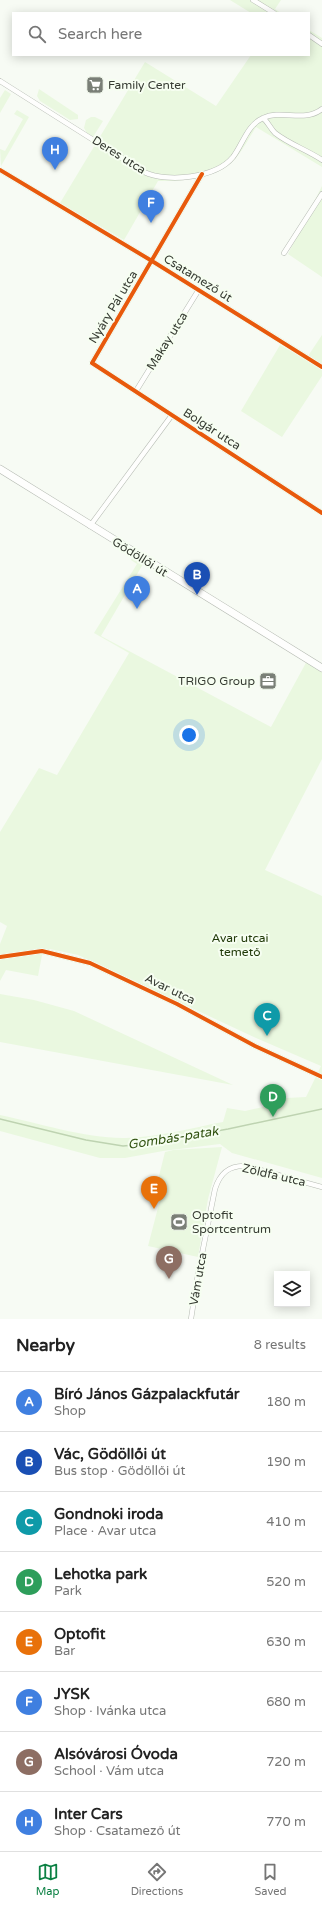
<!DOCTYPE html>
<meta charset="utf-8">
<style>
body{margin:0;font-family:"Varela Round",sans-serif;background:#f6f6f6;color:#222}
.controls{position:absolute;right:12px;bottom:12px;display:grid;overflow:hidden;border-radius:0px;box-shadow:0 2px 10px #0003}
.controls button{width:36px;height:36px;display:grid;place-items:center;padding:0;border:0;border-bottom:1px solid #e0e0e0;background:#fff;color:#222;font:20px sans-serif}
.you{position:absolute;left:189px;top:735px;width:14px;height:14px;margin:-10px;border:3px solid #fff;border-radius:50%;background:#1a73e8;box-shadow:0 0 0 6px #1a73e833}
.badge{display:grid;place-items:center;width:26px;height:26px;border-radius:50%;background:#0b8043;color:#fff;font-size:13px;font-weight:700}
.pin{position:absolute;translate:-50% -33px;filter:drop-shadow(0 1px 2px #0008)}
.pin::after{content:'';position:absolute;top:21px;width:14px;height:12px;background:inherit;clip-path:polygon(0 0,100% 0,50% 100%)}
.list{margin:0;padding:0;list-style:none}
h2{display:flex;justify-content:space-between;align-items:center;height:52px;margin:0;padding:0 16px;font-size:17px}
h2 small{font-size:13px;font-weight:400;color:#767676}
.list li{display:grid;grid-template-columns:26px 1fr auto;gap:12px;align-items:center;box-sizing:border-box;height:60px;padding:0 16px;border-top:1px solid #e0e0e0}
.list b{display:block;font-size:15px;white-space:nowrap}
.list p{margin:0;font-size:13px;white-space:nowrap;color:#767676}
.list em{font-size:13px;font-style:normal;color:#767676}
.icon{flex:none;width:22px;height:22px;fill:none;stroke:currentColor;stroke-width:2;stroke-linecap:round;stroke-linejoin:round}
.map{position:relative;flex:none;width:322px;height:1319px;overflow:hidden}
.search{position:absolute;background:#fff;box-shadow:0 2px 10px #0003;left:12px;right:12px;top:12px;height:44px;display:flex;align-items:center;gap:10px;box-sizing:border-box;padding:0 14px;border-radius:0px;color:#767676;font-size:15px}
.sheet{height:532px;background:#fff}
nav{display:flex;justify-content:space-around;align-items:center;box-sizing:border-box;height:56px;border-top:1px solid #e0e0e0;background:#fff;font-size:11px;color:#767676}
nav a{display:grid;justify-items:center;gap:2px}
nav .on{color:#0b8043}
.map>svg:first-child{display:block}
.green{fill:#eaf8e0}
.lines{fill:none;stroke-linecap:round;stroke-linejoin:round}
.stream{stroke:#bed3b1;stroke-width:1.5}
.street-casing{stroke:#b6bbb3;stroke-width:5.5}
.secondary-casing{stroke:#b6bbb3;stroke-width:8}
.street{stroke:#fefefd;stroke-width:4.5}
.secondary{stroke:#fefefd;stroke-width:7}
.cycleway-casing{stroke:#f6fef1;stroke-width:6}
.cycleway{stroke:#e8590c;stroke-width:4}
.labels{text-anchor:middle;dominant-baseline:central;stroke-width:4;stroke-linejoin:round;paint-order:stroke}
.poi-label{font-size:12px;fill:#373c33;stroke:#f6fef1;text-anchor:start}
.street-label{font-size:12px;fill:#373c33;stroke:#f6fef1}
.park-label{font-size:12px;fill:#213a09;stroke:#f6fef1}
.water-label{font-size:13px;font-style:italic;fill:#315211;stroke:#f6fef1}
</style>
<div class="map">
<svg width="322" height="1319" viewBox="0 0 322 1319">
<rect width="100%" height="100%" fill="#f7fbf4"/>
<path class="green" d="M230,0H281L275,9L281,13H251Z
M309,30L322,38V167L256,127C249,138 243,150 235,159C217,179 184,181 158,181L124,240L60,203L145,62L216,106L251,55H309Z
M39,89L78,115V119L70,120L40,101L37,96Z
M5,90L11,94L0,113V98Z
M17,110L29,117L1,166L0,149L5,151L23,119L14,114Z
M91,117H95L103,121L93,137L87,133L84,128L86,120Z
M322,186V277L288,254Z
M322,335V376L282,437L241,411L280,345L306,359Z
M135,552L146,559L101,636L271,727L308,659L322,668V759L265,870L322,896V1178L232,1153L220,1144L163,1151L125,1158H100L0,1131V1115C38,1123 88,1139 126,1138C159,1137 191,1128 223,1122L227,1108L245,1111L263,1107L267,1099L306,1097L321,1066L256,1038L78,955L50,949L42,955L38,976L6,970L0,981V944L7,926L0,922V832L39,768L57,775L129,653L94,633L137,564L131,560Z
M0,994L34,1000L74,1011L233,1085L0,1042Z
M222,1147L208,1199L198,1257L148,1246L160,1200L157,1199L159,1193L163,1189L157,1184L165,1152L173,1150Z"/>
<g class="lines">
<path class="stream" d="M0,1119L86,1140L123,1146L145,1144L228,1129L322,1109"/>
<defs>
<path id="street" d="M253,0L274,13
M309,35L322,44
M0,81L144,172C167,183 216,178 233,157C243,144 247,125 263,118C282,109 304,123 322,109
M263,118C268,122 270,128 275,133C289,144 307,150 322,160
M0,170L152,261L322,367
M202,174L92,363L322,513
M284,253L322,194
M136,391L198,291
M90,526L172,415
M0,957L42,951L90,963L177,1004L255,1046L322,1077
M191,1319L198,1274L215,1189C220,1173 229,1165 246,1166L322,1187"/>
<path id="secondary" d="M0,469L322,668"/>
</defs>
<use href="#street" class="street-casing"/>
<use href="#secondary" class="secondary-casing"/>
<use href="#street" class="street"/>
<use href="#secondary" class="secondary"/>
<defs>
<path id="cycleway" d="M0,170L152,261L322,367
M202,174L92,363L322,513
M0,957L42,951L90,963L177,1004L255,1046L322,1077"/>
</defs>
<use href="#cycleway" class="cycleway-casing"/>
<use href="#cycleway" class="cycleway"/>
</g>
<defs>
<symbol id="supermarket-square" viewBox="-11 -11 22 22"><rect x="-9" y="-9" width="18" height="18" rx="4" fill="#7a7f77" stroke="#f6fef1"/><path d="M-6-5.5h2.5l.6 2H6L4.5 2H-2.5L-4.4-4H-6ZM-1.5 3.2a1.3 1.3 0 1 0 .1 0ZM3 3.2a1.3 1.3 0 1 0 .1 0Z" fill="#fff"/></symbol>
<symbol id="office-square" viewBox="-11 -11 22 22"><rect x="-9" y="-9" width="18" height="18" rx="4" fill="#7a7f77" stroke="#f6fef1"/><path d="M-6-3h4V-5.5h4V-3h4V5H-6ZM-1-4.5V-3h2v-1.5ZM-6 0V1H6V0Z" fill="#fff"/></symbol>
<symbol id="stadium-square" viewBox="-11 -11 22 22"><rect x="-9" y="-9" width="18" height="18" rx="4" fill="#7a7f77" stroke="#f6fef1"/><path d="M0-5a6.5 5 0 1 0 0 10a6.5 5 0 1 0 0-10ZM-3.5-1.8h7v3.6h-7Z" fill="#fff"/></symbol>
</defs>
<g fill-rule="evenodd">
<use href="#supermarket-square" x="85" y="75" width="20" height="20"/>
<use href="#office-square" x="258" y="671" width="20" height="20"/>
<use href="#stadium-square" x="169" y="1212" width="20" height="20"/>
</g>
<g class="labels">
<g class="poi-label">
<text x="108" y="85">Family Center</text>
<text x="255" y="681" text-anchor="end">TRIGO Group</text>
<text x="192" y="1215">Optofit<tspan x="192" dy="14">Sportcentrum</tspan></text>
</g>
<g class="street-label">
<text transform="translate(119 155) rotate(32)">Deres utca</text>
<text transform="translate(198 278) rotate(32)">Csatamező út</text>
<text transform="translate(113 307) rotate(-59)">Nyáry Pál utca</text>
<text transform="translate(167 341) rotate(-58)">Makay utca</text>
<text transform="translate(212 429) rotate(33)">Bolgár utca</text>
<text transform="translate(140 557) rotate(32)">Gödöllői út</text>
<text transform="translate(170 989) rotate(26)">Avar utca</text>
<text transform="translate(274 1175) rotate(13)">Zöldfa utca</text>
<text transform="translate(198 1279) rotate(-80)">Vám utca</text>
</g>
<g class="park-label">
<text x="240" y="938">Avar utcai<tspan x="240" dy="14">temető</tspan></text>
</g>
<g class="water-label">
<text transform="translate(173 1138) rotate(-9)">Gombás-patak</text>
</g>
</g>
</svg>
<div class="controls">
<button><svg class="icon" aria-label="layers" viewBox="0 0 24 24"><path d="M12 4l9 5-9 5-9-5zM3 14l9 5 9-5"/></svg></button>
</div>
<div class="you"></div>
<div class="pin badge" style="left:137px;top:609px;background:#3f7fe0">A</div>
<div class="pin badge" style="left:197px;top:595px;background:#1a4fb4">B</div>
<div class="pin badge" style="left:267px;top:1036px;background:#0f9aa8">C</div>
<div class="pin badge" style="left:273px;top:1117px;background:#2e9e5b">D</div>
<div class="pin badge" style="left:154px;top:1209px;background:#e8710a">E</div>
<div class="pin badge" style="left:151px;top:223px;background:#3f7fe0">F</div>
<div class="pin badge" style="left:169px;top:1279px;background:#8d6e63">G</div>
<div class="pin badge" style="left:55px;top:170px;background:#3f7fe0">H</div>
<div class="search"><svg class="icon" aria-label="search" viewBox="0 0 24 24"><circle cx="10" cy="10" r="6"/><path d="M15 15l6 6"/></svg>Search here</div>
</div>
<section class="sheet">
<h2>Nearby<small>8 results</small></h2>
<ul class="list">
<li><span class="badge" style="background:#3f7fe0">A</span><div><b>Bíró János Gázpalackfutár</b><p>Shop</p></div><em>180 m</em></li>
<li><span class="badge" style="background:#1a4fb4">B</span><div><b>Vác, Gödöllői út</b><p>Bus stop · Gödöllői út</p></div><em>190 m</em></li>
<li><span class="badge" style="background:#0f9aa8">C</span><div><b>Gondnoki iroda</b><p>Place · Avar utca</p></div><em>410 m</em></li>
<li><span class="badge" style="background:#2e9e5b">D</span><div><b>Lehotka park</b><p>Park</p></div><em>520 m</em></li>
<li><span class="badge" style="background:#e8710a">E</span><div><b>Optofit</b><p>Bar</p></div><em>630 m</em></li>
<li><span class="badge" style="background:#3f7fe0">F</span><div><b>JYSK</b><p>Shop · Ivánka utca</p></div><em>680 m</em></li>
<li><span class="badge" style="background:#8d6e63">G</span><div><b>Alsóvárosi Óvoda</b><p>School · Vám utca</p></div><em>720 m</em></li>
<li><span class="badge" style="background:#3f7fe0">H</span><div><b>Inter Cars</b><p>Shop · Csatamező út</p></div><em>770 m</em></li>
</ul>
</section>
<nav>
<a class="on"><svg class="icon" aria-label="map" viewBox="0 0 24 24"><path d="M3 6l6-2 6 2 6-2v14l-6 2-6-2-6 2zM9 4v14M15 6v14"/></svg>Map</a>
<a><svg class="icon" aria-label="directions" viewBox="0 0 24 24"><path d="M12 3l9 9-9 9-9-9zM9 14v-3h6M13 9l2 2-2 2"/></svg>Directions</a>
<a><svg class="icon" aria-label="saved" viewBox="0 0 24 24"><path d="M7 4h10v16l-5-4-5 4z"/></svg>Saved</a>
</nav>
